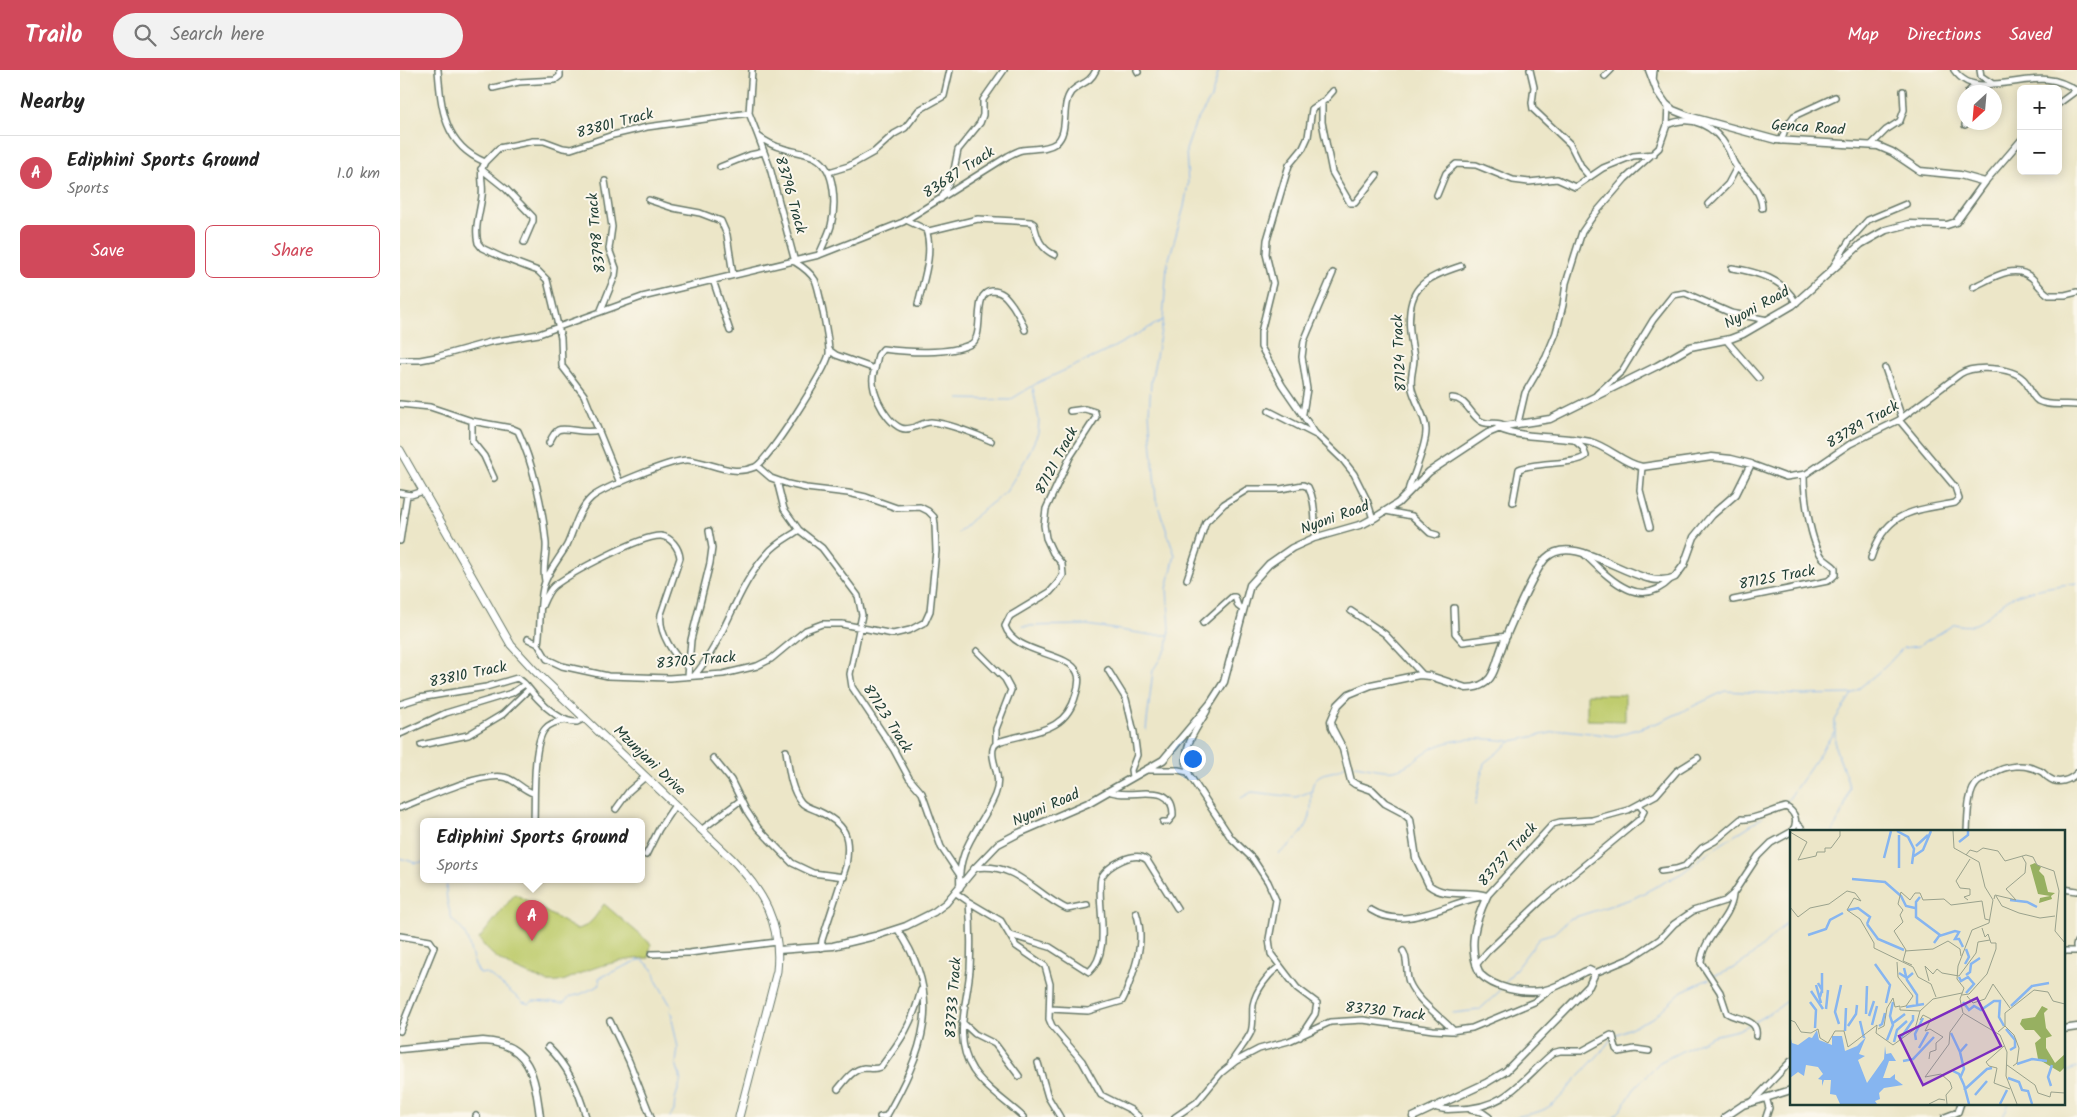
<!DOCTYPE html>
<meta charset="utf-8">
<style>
body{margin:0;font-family:Kalam,sans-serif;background:#f2f2f2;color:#222}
.controls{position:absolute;right:15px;top:15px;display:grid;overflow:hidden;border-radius:8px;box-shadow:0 2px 12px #0003}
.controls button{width:45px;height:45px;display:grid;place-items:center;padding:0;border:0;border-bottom:1px solid #e0e0e0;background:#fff;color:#222;font:25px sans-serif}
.compass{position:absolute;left:1557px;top:15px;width:45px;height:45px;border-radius:50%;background:#fff;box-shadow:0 2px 12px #0003;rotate:206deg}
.you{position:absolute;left:792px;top:688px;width:18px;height:18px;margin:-12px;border:4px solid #fff;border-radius:50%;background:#1a73e8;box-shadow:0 0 0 8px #1a73e833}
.badge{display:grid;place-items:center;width:32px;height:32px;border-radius:50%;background:#d1495b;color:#fff;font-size:16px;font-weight:700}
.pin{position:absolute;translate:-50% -41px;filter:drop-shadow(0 1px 2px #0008)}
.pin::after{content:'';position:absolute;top:26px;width:18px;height:15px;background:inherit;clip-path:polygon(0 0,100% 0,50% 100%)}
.popup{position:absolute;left:20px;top:748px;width:225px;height:65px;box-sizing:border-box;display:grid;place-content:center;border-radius:8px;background:#fff;filter:drop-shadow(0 1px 4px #0005);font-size:16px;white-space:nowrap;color:#767676}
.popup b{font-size:19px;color:#222}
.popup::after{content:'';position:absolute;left:50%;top:100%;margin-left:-10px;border:10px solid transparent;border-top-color:#fff}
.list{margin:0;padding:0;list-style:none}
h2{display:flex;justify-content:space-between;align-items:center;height:65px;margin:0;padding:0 20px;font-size:21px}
h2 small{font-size:16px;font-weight:400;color:#767676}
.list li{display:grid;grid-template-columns:32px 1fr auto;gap:15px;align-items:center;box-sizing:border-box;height:75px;padding:0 20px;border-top:1px solid #e0e0e0}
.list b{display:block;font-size:19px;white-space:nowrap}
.list p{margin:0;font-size:16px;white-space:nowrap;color:#767676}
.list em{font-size:16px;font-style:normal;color:#767676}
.actions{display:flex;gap:10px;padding:15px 20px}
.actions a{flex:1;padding:11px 0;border:1px solid #d1495b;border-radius:8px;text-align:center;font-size:18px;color:#d1495b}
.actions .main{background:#d1495b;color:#fff}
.icon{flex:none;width:28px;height:28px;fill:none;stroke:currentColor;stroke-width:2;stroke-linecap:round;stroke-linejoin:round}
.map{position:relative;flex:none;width:1677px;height:1047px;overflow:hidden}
header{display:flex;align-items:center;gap:30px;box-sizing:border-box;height:70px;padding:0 25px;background:#d1495b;color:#fff}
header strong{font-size:24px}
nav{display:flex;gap:28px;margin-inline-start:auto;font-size:18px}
.search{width:350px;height:45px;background:#f2f2f2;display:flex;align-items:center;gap:12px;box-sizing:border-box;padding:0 18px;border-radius:28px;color:#767676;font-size:19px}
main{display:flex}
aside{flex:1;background:#fff}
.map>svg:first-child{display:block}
.green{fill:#bfcc6e;stroke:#6f8451}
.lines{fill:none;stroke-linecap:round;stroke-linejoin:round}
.stream{stroke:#86b5f0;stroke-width:1}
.minor-casing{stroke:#677868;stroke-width:8}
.tertiary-casing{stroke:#677868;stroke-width:9}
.secondary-casing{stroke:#677868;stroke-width:9}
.minor{stroke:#fff;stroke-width:5}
.tertiary{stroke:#fff;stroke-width:6}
.secondary{stroke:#fff;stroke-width:7}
.labels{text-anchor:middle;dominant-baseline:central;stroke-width:4;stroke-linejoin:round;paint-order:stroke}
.street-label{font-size:15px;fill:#1f3d34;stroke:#fbf7ec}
.inset-river{fill:none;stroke:#86b5f0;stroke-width:2.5}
.inset-road{fill:none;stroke:#9aa28d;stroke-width:1}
.view{fill:#7b2cbf;fill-opacity:0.15;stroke:#7b2cbf;stroke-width:2.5}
.inset-edge{fill:none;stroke:#1f3d34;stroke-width:2.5}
</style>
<header>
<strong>Trailo</strong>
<div class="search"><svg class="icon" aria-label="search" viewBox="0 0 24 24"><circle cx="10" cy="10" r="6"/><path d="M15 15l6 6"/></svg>Search here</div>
<nav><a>Map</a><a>Directions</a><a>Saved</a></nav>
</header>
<main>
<aside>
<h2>Nearby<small></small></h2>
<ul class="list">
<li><span class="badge">A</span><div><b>Ediphini Sports Ground</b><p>Sports</p></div><em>1.0 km</em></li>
</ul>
<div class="actions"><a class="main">Save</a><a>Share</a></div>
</aside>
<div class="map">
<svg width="1677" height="1047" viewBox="0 0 1677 1047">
<rect width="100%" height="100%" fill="#fbf7ec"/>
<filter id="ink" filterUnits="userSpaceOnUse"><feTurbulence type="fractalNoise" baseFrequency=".02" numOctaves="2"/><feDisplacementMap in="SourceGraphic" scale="10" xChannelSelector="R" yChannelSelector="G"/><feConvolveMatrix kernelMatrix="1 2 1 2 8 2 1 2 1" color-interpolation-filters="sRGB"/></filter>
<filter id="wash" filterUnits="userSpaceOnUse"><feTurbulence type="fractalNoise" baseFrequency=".0096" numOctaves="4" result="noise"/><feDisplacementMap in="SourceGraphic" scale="20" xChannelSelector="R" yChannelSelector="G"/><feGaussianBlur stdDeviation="1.12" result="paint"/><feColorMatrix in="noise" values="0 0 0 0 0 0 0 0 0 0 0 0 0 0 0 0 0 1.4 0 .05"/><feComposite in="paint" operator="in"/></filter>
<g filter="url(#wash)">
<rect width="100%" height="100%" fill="#ece6c8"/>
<path class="green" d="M1187,624L1225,625V651L1187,650Z
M115,824L176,859C190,858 197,844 204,834L251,874L249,888C229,888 199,895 181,903C169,908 161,914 148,912C119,900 97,895 79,869Z"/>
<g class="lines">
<path class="stream" d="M559,329L610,330L639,312L703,283L763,250L767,196L784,137L788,114L786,80L795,54L811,28L819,0
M558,463L579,443L606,422L627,387L638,363L639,350L633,318
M623,556L687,555L752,565H769
M746,660L753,600L767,578L770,558L767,519L775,485L756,430L749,343L751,312L763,250
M948,694C960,695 984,702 994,700C1009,697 1018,686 1031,679C1056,666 1084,668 1110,671
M841,728L852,722L896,727L912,721
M1075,735L1084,693L1112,671L1165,660L1215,666L1260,652L1325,621L1401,625L1452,624L1485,597L1503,578L1518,576L1555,554C1584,562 1589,539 1612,527C1626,520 1660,515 1677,513
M1374,739L1388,730L1434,662
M1433,761L1444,738L1450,717L1435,677V650L1452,624
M879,784C889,775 903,765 908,752C914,740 908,721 915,710C923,699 935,706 945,695
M0,788L16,793L23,792
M48,810C43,821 49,838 52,850C74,866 66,883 80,904L85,903L91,906L123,932L129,934L133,931L163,933L167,930L169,927L181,924L200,915L199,908L239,890H243L253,899L256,910L271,936L270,941L273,945L272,949L278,978L276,993L281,1010L275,1029L274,1041L270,1047
M1313,906C1345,899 1368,870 1391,848
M1105,913L1140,867L1154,863L1169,849L1234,828L1282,803L1306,784L1363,747
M1053,943L1079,940L1102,919
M1354,952L1378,938L1391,928
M1215,965L1254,947L1282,921L1309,909
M1663,1004L1677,997
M1115,1047C1124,1045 1137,1043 1145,1039C1160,1031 1167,1019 1178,1007C1189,994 1202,983 1211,969
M1213,1047L1221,1040L1236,1016L1260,992L1312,966L1338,960L1351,954
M1603,1047L1609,1033"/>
</g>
</g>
<g filter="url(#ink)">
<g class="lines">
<defs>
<path id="minor" d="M38,0C41,38 44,75 85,92L99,78L133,71H144L163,78L171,79L213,65L247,57L349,43
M352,0L349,43L358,66C365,71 373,76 382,78C393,82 405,82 416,88C436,99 436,136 431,156C428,166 423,175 419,185
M737,0L738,2
M1130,0L1134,17L1132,33L1133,39L1170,74L1182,98L1190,107
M1554,0C1564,14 1577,17 1593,14
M1580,0L1581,6L1593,14C1624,13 1648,0 1677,21
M1205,6L1211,0
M1253,11L1254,0
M93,18L119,12L155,10L160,6V0
M933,21L925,30L912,39L908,67L903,78L889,95L867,170L866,184L873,213L861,262V277L882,315L915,363L943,390L954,404L967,430L973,449
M1568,22L1571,19L1577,15
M922,32V52L932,102L950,133H955L977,105
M1658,34L1677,20
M1267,55C1292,44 1315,56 1328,79C1331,84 1332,91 1336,96C1347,110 1361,119 1362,138
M1565,55L1566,52
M358,66L370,98L395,192
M1381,71L1386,57L1394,46L1435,27
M1471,75L1486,60L1500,51L1504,40L1503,21
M85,92C78,103 84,114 82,126C80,143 74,157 78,173L82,178L101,187L138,201L147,210L161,268L162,296L184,325L220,413
M320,97L350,85L364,82
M81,99L106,119L133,147V151L124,172
M429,102L449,96L474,82L494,64L505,58L519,40L544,26L550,0
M1585,112L1621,70
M1037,125L1046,103L1056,94L1076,95L1113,110L1129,112L1157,109L1175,117L1203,98L1233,86L1254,84
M541,129L553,105L558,80L580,53L583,45V30L604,0
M249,130L273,138L300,143L321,151L327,165L333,205
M1308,134L1328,114L1337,97
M506,150L529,161L578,149L631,152L634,154C637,168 641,179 655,185
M1332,198C1357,202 1384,209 1396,233
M1431,200L1449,171L1468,150L1506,134
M313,210L330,261
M1573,217C1591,209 1614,192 1632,208C1638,214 1642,221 1649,225H1665L1677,222
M518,234C523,211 534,183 526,160
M201,240L215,206L216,198L209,179L212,157L205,111
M1326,270L1359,308
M429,280L436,285L475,299L478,285L483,279C506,282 549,285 571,274C586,266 571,222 592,221C603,221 607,228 613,236C618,244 622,250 625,260
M0,290H20L36,287L90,272L139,264L242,227L419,185L503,152L608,86C612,84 617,81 622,80C633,78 646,80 656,73C670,62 660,36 671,22C680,12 689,15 696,0
M1485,298L1502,348
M475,299C467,316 484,351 501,358C510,362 522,352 531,352C547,353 576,364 591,371
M1197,324L1222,301L1253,250L1273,225L1285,223L1331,243L1368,250
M1052,328C1066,329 1069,342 1079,350C1087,357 1097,350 1105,356
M0,334L30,337L72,351L111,358L118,361C133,393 143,438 146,473C147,486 142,498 145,511
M869,341L918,366
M903,343L907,319L902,287L904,271L933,203
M72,351V371L84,386L94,408
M1118,353L1125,323L1146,287L1156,263L1163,235L1166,213L1182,162L1193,146L1225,109L1259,78L1267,55L1268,36
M149,373C151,369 154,362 158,360C165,356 185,365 198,360
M1351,394L1386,407L1406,404L1450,374L1499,350L1560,304C1574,295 1611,297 1623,309C1630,315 1630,326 1638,331C1650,337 1665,333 1677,335
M1242,397L1240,420L1250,457
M377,411L384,439L399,460
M0,423L11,425L24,421
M1008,423C1008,415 1013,409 1015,402C1019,391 1026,372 1026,361C1027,349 1015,332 1012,319C1009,308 1014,299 1014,288C1013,280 1011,271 1010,262C1006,218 1022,209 1061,196
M1113,432L1119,399C1136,392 1175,395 1186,386L1183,378L1173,369
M986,441L1012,446L1030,463L1037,465
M0,471L7,425
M1184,484C1208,507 1239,542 1271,509
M1471,488C1486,441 1512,441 1555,433L1559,429L1555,417L1499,350
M787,509L806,452L824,434L848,419H881L903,415L908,417C917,433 913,451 917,467
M1333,530L1428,511L1435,505V498C1432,494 1427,492 1423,488C1410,472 1404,426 1404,405
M142,536C145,529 148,521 154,516C171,503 241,465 261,466C271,467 279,478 280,488L261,544C258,562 274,587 288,597
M1054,538L1055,563L1063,572L1107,566
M951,541L985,564L1023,605
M803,553L832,527H835L838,536L842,539
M128,569L138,574L147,589L162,596L208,606L269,608L323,604L357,596L371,589L406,560L422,554H442L493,564L510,560L525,552L530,541L536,481L535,455L534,447L528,441L520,437L497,438L466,427L448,423L406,418L388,414L371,408L357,396
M138,574C141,556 139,536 143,518C147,502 159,489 167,475C174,460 178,440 191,428C202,418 273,389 288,390C311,392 331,407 355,397C368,391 426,300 429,284C430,275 419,218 415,210C410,202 403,197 395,192
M577,581L605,609L611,620L596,659V674
M708,600L726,629L734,662L737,685L731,700L732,707
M288,606L291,570L310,493L312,478L309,461
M294,606C326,569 335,518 368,483C376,473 389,467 399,460L422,478L458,526L462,545L450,604L452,617L494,680L509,708L522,723L541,777L559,804
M0,634L19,628L86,617L117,608C126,612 130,621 137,628C146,638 163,653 177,652L185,648
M807,641C794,664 779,679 790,706L831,768L853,789L868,812L876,830L869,869L871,884L897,918L917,933L915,944L900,967
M0,664L46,643L112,623L125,614
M21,675L68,665L103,644L129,619
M386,681C389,698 390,718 401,732C405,737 413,739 418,741C446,754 451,766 446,796L422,870L421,878
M313,688L331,710L346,740L358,758L392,793L413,803L444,807
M746,700H778L788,702
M709,721C730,731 774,708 773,746L768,752H763
M0,738C24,729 78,703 103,707C114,708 122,720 133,723
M216,739L229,721L245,707
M134,752C135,732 132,674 145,659C150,653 158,651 166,650
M1396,753L1401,757L1402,761
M301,760L341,730
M1567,761C1568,747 1567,721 1578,712C1582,709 1587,707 1592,704C1606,695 1624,693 1640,701C1644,702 1645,706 1649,708C1658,715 1670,710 1677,703
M246,785L259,759L275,735
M575,798C617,792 633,823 667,839L687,835
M1261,801L1276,799L1285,796L1302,778L1315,771L1341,749C1353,751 1373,740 1386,737C1395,742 1399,752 1392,761
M560,818C556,778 581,759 595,725C603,706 590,691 593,679C594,674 597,673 601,671C634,661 666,663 676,624C678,618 680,608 677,602C668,582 614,584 605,556L610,546L650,522L657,514L663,505L662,494L653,483L646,468L644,455L646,439L670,387L696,347L695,342L685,339L670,341
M1663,819L1677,821
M556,823L569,832C571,855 571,877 570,900C567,934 553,969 573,1000C586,1019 607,1032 623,1047
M1333,825C1331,850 1302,867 1301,893L1320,922L1327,943C1337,950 1359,948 1356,966
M1087,826L1153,754L1160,752L1192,750L1228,740L1256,725L1277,701L1298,688
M569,832L601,851L616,876L645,896L650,914L649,949L652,956L682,991L701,1025L731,1040L739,1047
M971,840C1003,860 1040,837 1072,829L1080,827L1085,829
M610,865L650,877L689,902C713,881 696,834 701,808C707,795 735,780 747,790L777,838
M0,866L30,871L34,877L0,961
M1677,872L1676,876L1677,881
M1003,881C1009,890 1005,902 1009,912C1017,931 1040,946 1054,961
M1663,881H1677
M251,884L289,883L377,872
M1076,895L1088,881L1142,830L1240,749L1244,741L1239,735
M1195,903L1231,888L1260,869L1274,854L1293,841L1325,831L1333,824L1358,786L1371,773L1391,762
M650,939L688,941L722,931C726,925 728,916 731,909C739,886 744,866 736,842
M210,951L229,991L251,1047
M562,952L575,964L595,974L619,1006
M148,977C167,995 179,1021 186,1047
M638,993L648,1027L660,1047
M831,993C837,982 846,973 851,962C854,953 852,944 853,935C856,920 868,904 880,896
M438,1019C445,1011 453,999 464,998C471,998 475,1000 481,997C502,969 512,954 521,920
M1366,1027L1369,1038L1366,1047
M1353,1031L1391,991
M1035,1037C1043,1041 1050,1039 1058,1039C1106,1039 1121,1010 1153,983L1160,981H1182L1211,965L1213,966L1216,979L1219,982L1235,979L1249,981
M1071,1040L1082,1042L1089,1047
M76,1046L77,1047
M480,1047L487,1046
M486,1047C523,982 545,928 498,860
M775,1047L797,1032L821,1003L836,991L859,979L889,971L930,952L963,950L1033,960L1051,961L1072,958L1134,932L1150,920
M1545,1047L1558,1042L1561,1033"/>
<path id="tertiary" d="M378,880L433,876L475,866L506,856L534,842L546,833L575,798L598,774L619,763L688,733L763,690L810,634L824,612L850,515L869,494L892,478L914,468L963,454L976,447L998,433L1029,402L1088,363L1105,356L1150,349L1257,296L1290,277L1330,269L1343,264L1393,235L1461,174L1486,160L1509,154L1547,155L1556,152L1585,112L1560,105L1520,101L1492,82L1478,76L1376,70L1288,46L1273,40L1266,34L1257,21L1249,0
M1663,959L1677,957
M0,979L83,971C131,973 135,1008 140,1047
M1013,1047L1086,1013L1106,1001L1189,916L1195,903L1189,900L1184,902C1171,909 1157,918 1142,921C1122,924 1094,918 1080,904C1067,877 1075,852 1087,826C1068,819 1046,829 1029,815L1016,788L1010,749L1002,742L985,733L972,720L955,714L951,711L943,679L932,658L931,651L938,635L949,624L971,615L1019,605L1030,606L1066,618C1075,618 1084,616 1090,608C1096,600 1098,587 1102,577C1108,560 1135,499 1146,488C1177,458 1241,525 1275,507L1284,495L1294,467L1312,445L1336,424L1351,394L1331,389L1312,387L1242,397C1222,393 1209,377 1190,372C1160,365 1127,370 1098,358
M1325,1047L1343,1035L1391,1020"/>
<path id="secondary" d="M0,380L111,575L134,600L331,788C363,821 382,853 377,901L339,1047"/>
</defs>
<use href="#minor" class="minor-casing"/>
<use href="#tertiary" class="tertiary-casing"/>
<use href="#secondary" class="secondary-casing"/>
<use href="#minor" class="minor"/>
<use href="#tertiary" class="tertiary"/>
<use href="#secondary" class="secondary"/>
</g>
</g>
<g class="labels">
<g class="street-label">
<text transform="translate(215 54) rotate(-15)">83801 Track</text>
<text transform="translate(1408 58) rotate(4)">Genca Road</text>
<text transform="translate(559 103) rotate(-33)">83687 Track</text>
<text transform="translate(390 125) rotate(74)">83796 Track</text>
<text transform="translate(197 163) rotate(-96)">83798 Track</text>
<text transform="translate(1357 238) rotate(-29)">Nyoni Road</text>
<text transform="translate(1000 283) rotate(-93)">87124 Track</text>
<text transform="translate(1463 355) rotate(-30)">83789 Track</text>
<text transform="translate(657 391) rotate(-62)">87121 Track</text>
<text transform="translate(935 448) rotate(-20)">Nyoni Road</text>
<text transform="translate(1377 508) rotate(-11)">87125 Track</text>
<text transform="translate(296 591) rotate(-5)">83705 Track</text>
<text transform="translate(68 605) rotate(-12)">83810 Track</text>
<text transform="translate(487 649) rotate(57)">87123 Track</text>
<text transform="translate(249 691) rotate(44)">Mzunjani Drive</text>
<text transform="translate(646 738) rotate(-24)">Nyoni Road</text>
<text transform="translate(1108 785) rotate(-48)">83737 Track</text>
<text transform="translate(554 928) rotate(-86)">83733 Track</text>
<text transform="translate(985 942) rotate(6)">83730 Track</text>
</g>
</g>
<g transform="translate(1390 760)">
<rect width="275" height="275" fill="#ece6c8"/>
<path d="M245,33L251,37L249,41L254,46L258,62L265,63L261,66L262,69L249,73L250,68L260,66L248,64L240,35ZM252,176L258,179L254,183L256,198L262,206L256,208V218L265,233L275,224V237L270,242L248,229L245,213L251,208L244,200H235L230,194L232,189L245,187Z" fill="#97b061"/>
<path d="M27,200L29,210L42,215V206H52L55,221L67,216L76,207L69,224L75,226L68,230L77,253L94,229L95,216L96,224L101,223L106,231H113H99L93,248H100L105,244V249L113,255L94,258L89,263L90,269L85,271L87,274H50L46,265L40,264L41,250H34L32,256V250L28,249L33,244L28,237L16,235L14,246L8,242L0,248V205L2,213L8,215L19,207L22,208Z" fill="#86b5f0"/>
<path class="inset-river" d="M107,1L118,7L124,19L122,34M169,12L178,5V1M126,16L138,5M124,26L133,20L141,1M94,28L101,1M109,38V5M62,49L95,52L111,66L116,76L125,78M130,67L126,72V87L150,105M220,70L237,72L247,77M58,80L68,78L80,87L77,94M77,94L88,109L114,120M18,105L36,99L40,90L53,83M144,113L149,106L165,101L169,102L165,109H169L173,117M85,134L100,155L96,173M175,134L179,127L176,119M114,138L117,150L127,165V175M32,143V163M109,143L117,148L123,143M176,145L180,142L181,134L190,128M169,147L171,151L178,147L184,154L176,163M28,153L32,160L30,167M26,155L31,173M21,161L33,179M20,172L26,180L25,198M173,172L179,180L184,176L191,180L204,171H210L209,187L214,196M221,176L242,156L259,153M116,177L134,174M36,179L38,160M76,184L77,156M79,186L84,171M70,191L74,208M103,193L115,184M49,194L45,182L51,155M82,195L87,176M58,196L66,184L67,175M89,196L92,194L95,183M216,199L225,210V217L220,220M55,201L56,178M161,203L170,222M110,209L123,190V185M97,210L103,195L100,186L103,172M126,210L125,204L133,188M104,212L107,200L117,191M129,218L138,202M113,231L123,229L144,207M227,234L242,229L257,231M163,241L169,244L174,255M170,248L174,239L170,222L177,214M218,248L229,252L232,260L238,261L242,274M174,255L179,274M261,256L258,247L262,235M174,260L197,239L202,238M185,265L197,251M210,274L217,260"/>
<path class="inset-road" d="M163,1L164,18L189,32L195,57L203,70L199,93L182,100L168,136L167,149L174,158L170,169L173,183L210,205L217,222L216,246L227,274M0,2L17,12L8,30L26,26L27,22H35V18H41L50,6V1M176,25L180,20L187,22L193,18L208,21L215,31L236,25L243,27L247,35L264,41M264,41L269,61L265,101L275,113M206,66L212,76L229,83L250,88L265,86M204,69L205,65L226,70L216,59L235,43L236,33L232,26M178,70L174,67L180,65V59L170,58L166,51L180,29M0,77L8,87L20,78L39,74L57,61L65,63L71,71L64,68L57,80L70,89L84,113V118L123,137L128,147L141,154L146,167M115,121L143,119L158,111L170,119L171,126M107,132L108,147L123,166L116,176L111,177M122,135L113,131L116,120L104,101L113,92L110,85L113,80L108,74L111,62L120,70L125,63H130L133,70L154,69L161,75L192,71L195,89L199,90M139,151L135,136L143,144L147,139L152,143L169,146L186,123L188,112L200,110M172,165L179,164L197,144L206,119V113H201L198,104L195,107L192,98M177,166L183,173L195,169L203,154L220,178M0,190L5,192L11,202L21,203L28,199L30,208L38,213L45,201H54L58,217L87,195L86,203L103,215L125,199L130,181L143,169L172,163M130,190L133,185L141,189L135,201L140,199L153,207L146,213V220L140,222L139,229M215,196L224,205L229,218L227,233L223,236M88,199L94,196L97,178L103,168L105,177L110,176V180L130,181M208,202L215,196V183L244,160L258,162L263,171L275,174M214,216L196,232L199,236L207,238L204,253L220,259M217,235L245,255L248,263L260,267M135,247L159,214L160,202L173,184M135,247L151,244L160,252L162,258L156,265L157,274M260,267L261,262L275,263M139,274L149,269L155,270"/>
<path class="view" d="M187,168L211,216L133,255L109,206Z"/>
<rect width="275" height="275" class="inset-edge"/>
</g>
</svg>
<div class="controls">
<button>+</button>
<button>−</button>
</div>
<svg class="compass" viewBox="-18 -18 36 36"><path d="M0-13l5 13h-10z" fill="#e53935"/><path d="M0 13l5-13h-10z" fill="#767676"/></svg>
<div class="you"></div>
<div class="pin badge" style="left:132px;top:871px">A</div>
<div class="popup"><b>Ediphini Sports Ground</b>Sports</div>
</div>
</main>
